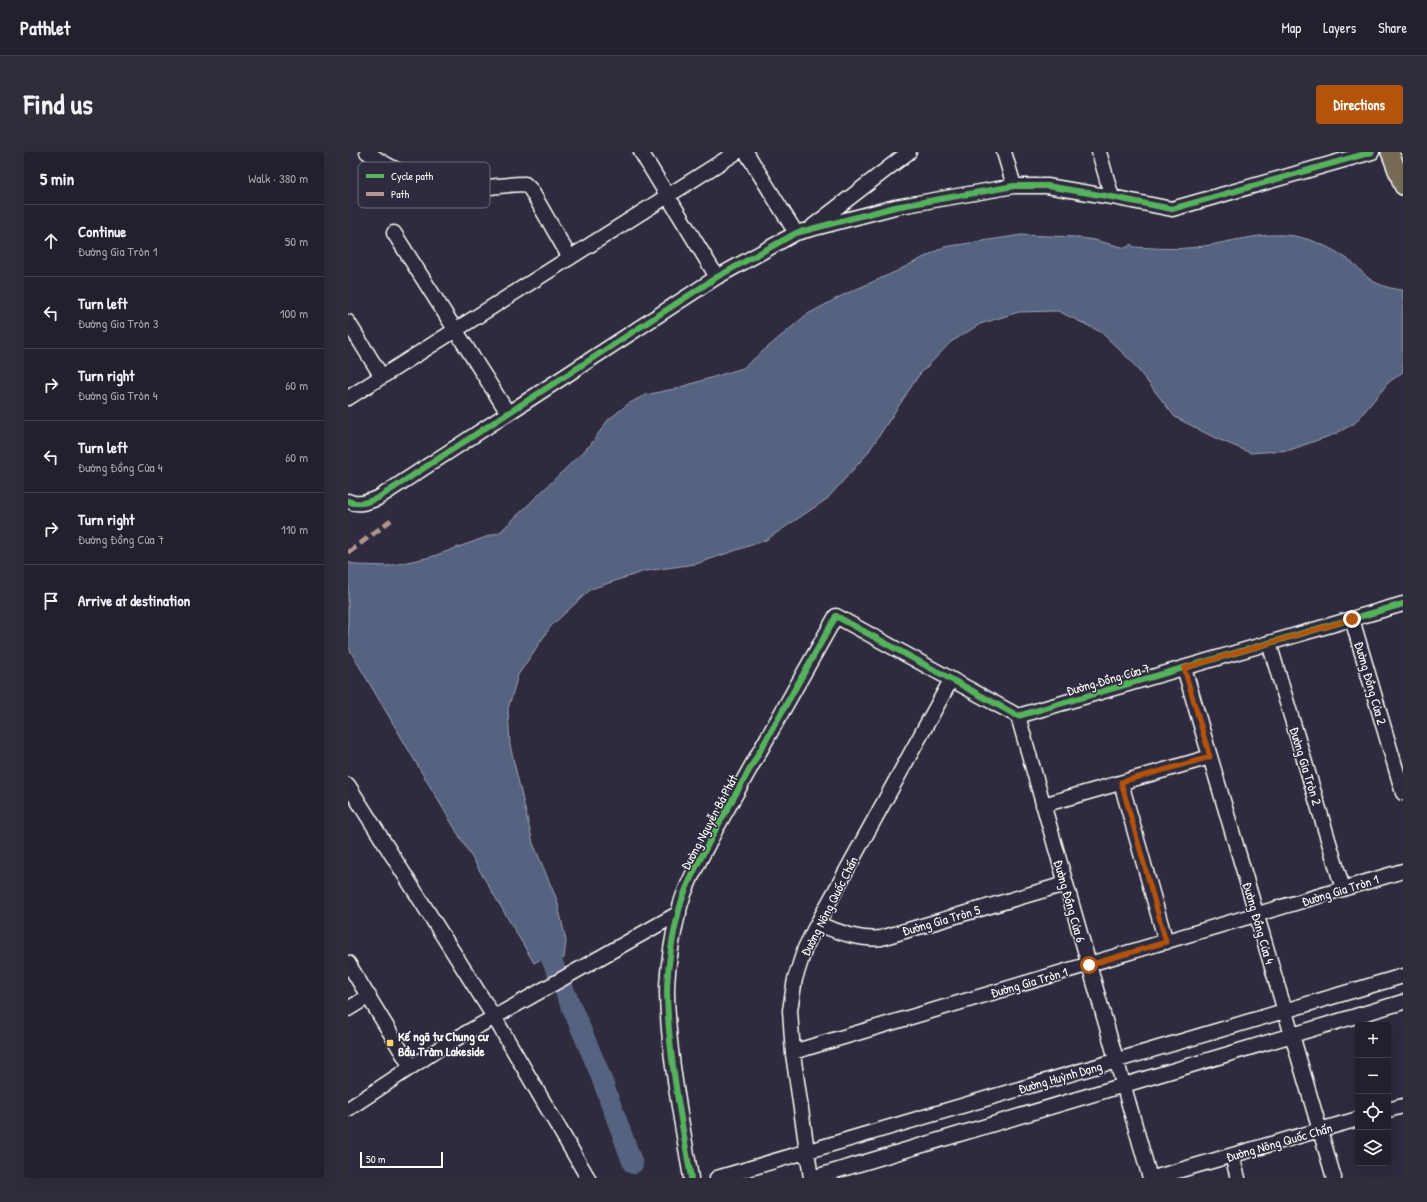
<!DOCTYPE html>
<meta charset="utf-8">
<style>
body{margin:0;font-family:"Patrick Hand",sans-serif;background:#2f2d3a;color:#f1f3f6}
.controls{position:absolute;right:12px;bottom:12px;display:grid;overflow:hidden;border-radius:4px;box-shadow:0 4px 16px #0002}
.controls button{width:36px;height:36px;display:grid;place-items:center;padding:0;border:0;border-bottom:1px solid #403e4a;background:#23202e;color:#f1f3f6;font:20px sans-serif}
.scale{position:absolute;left:12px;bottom:10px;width:83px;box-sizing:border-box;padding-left:4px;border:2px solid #fff;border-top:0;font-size:11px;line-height:14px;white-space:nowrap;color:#fff;-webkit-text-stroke:3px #2f2a3d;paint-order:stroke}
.stop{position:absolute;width:12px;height:12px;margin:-9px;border:3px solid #b45309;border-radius:50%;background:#fff}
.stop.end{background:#b45309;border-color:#fff;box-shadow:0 1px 4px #0008}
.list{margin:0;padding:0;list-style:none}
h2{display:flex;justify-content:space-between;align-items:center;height:52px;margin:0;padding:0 16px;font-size:17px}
h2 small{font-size:13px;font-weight:400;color:#a3a3aa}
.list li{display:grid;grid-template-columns:26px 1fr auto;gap:12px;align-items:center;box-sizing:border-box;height:72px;padding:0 16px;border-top:1px solid #403e4a}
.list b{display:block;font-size:15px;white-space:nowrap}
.list p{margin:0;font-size:13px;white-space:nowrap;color:#a3a3aa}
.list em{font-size:13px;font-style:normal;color:#a3a3aa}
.icon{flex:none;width:22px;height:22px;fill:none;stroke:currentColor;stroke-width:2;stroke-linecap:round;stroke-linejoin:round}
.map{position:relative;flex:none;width:1055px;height:1026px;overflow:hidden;border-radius:4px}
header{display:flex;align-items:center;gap:24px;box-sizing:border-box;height:56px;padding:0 20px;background:#23202e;border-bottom:1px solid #403e4a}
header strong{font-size:19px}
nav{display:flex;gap:22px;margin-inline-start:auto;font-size:14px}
.intro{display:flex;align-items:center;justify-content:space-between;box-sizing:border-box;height:96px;padding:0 24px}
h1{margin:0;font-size:28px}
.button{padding:10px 18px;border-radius:4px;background:#b45309;color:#fff;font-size:14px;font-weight:700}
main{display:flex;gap:24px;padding:0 24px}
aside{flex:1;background:#23202e;border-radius:4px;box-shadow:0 4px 16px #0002}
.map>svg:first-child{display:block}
.water{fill:#576480;stroke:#9aa2b3}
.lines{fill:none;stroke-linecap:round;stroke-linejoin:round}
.river{stroke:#576480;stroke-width:20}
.minor-casing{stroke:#fff;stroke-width:17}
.major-casing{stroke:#fff;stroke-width:20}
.minor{stroke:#2f2a3d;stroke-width:14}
.major{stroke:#766a55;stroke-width:17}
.quiet{stroke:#b2968c;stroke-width:5;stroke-dasharray:10 5;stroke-linecap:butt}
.cycleway-casing{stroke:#2f2a3d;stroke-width:8}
.cycleway{stroke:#56b35d;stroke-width:6}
.route{stroke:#b45309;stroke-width:5}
.poi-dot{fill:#ffd166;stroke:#2f2a3d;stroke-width:1.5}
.labels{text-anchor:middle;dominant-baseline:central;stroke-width:3;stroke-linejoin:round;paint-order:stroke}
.street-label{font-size:13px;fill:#fff;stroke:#2f2a3d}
.poi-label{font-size:13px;font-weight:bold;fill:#fff;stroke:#2f2a3d;text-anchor:start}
.key{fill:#2f2a3d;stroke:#6d6a77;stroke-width:1}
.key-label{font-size:11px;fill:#fff}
</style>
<header>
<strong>Pathlet</strong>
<nav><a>Map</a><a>Layers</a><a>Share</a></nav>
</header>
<div class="intro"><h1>Find us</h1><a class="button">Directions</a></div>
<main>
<aside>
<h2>5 min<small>Walk · 380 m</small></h2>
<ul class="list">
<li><svg class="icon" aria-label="ahead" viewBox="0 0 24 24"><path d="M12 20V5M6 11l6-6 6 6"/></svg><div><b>Continue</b><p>Đường Gia Tròn 1</p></div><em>50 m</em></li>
<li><svg class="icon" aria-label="left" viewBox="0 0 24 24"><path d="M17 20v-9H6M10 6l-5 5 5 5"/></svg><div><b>Turn left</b><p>Đường Gia Tròn 3</p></div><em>100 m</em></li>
<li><svg class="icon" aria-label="right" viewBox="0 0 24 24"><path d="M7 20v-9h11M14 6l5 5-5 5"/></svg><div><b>Turn right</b><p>Đường Gia Tròn 4</p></div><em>60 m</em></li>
<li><svg class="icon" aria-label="left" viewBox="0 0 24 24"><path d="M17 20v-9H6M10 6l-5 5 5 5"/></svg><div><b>Turn left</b><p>Đường Đồng Cửa 4</p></div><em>60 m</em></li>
<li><svg class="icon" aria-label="right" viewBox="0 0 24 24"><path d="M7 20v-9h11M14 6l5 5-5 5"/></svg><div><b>Turn right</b><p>Đường Đồng Cửa 7</p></div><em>110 m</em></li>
<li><svg class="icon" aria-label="arrive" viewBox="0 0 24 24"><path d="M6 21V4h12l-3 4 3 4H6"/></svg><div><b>Arrive at destination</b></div></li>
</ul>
</aside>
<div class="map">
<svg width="1055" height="1026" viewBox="0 0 1055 1026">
<rect width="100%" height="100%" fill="#2f2a3d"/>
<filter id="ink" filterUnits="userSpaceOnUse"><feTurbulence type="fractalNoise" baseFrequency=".025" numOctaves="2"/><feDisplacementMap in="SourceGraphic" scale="8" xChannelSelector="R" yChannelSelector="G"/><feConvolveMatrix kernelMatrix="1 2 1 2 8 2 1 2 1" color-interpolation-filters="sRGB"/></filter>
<g filter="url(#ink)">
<path class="water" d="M673,83L727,85L746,88L778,96L783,92L786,95C807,96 828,98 849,95C880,91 915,79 946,84C966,87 990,99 1006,112C1012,117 1017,124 1023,128C1033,134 1044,137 1055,138V220L1041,230L1007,271L987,282L942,298L903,301L865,285L827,265L783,209L753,180L710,159L671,160L632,172L603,190L571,223L519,302L479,347L418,388L348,412L297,419L243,437L203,474L170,523L160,557L162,593L185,691L209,748L218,789L216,806L202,815L193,807L186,811L0,495V410L9,413L40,414L83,405L152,380L243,292L260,268L280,252L297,243L326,237L395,216L458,163L495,143L547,120L596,95Z"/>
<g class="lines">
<path class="river" d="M195,788L250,917L285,1012"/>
<defs>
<path id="minor" d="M19,0C48,22 89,35 125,36C142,36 159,32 177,32L183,38L222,106
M293,0L369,125
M398,0L448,81
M656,0L666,34
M751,0L764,45
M465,74L561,0
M46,81L160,261
M0,170L34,225
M0,246L389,0
M0,349C10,354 20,350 30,346L369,125L448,81L547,55L666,34H699L764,45L824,57L1024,0
M1004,467L1055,641
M921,491L995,737
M836,516L986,1026
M670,564L802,1026
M773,631L818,790
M0,633L146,865L240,1026
M695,653L862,605
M469,772C490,779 511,789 533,786L717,732
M0,811L63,915
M0,857L21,844
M445,900L1055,719
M0,957L95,894L331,761
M1040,958L1055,954
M884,1004L890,1026
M343,1026C333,965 320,902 319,840C319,814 326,776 333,751C340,727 357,699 368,677L488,464L670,564L1055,452
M369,1026L1055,824
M463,1026L445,902L442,858L447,827L457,796L469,772L603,528
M464,1026L1055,850
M805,1026L1010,967"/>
<path id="major" d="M1042,0L1055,34"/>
</defs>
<use href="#minor" class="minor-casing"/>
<use href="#major" class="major-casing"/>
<use href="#minor" class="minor"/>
<use href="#major" class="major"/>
<path class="quiet" d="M0,401L43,368"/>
<defs>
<path id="cycleway" d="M0,349C10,354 20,350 30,346L369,125L448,81L547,55L666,34H699L764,45L824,57L1024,0
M343,1026C333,965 320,902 319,840C319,814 326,776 333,751C340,727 357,699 368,677L488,464L670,564L1055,452"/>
</defs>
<use href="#cycleway" class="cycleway-casing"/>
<use href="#cycleway" class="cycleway"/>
</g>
</g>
<g class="lines" filter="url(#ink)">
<path class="route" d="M741,813L818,790L773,630L862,605L836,516L1004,467"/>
</g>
<rect class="poi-dot" x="38" y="887" width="8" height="8" rx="2"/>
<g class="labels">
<g class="street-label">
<text transform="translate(760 527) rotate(-16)">Đường Đồng Cửa 7</text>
<text transform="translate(1023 531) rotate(74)">Đường Đồng Cửa 2</text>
<text transform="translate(958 614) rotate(73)">Đường Gia Tròn 2</text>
<text transform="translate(361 670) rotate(-62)">Đường Nguyễn Bá Phát</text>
<text transform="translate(992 738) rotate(-17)">Đường Gia Tròn 1</text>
<text transform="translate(722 749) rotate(74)">Đường Đồng Cửa 6</text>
<text transform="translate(481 754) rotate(-63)">Đường Nông Quốc Chấn</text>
<text transform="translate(593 768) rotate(-16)">Đường Gia Tròn 5</text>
<text transform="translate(911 771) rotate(74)">Đường Đồng Cửa 4</text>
<text transform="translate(681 830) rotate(-16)">Đường Gia Tròn 1</text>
<text transform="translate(712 925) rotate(-16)">Đường Huỳnh Dạng</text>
<text transform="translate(931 990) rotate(-16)">Đường Nông Quốc Chấn</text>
</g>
<g class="poi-label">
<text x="50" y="884">Kế ngã tư Chung cư<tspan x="50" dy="15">Bầu Tràm Lakeside</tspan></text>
</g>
</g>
<rect x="10" y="10" width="132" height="46" rx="6" class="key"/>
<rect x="18" y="22" width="18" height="4" fill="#56b35d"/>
<rect x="18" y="40" width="18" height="4" fill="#b2968c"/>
<g class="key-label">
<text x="43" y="28">Cycle path</text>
<text x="43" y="46">Path</text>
</g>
</svg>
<div class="controls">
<button>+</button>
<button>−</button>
<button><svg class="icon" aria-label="locate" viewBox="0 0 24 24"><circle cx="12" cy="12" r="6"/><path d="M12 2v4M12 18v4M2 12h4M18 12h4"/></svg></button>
<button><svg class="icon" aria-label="layers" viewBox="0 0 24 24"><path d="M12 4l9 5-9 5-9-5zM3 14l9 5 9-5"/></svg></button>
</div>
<div class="scale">50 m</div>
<div class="stop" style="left:741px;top:813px"></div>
<div class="stop end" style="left:1004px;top:467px"></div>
</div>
</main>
